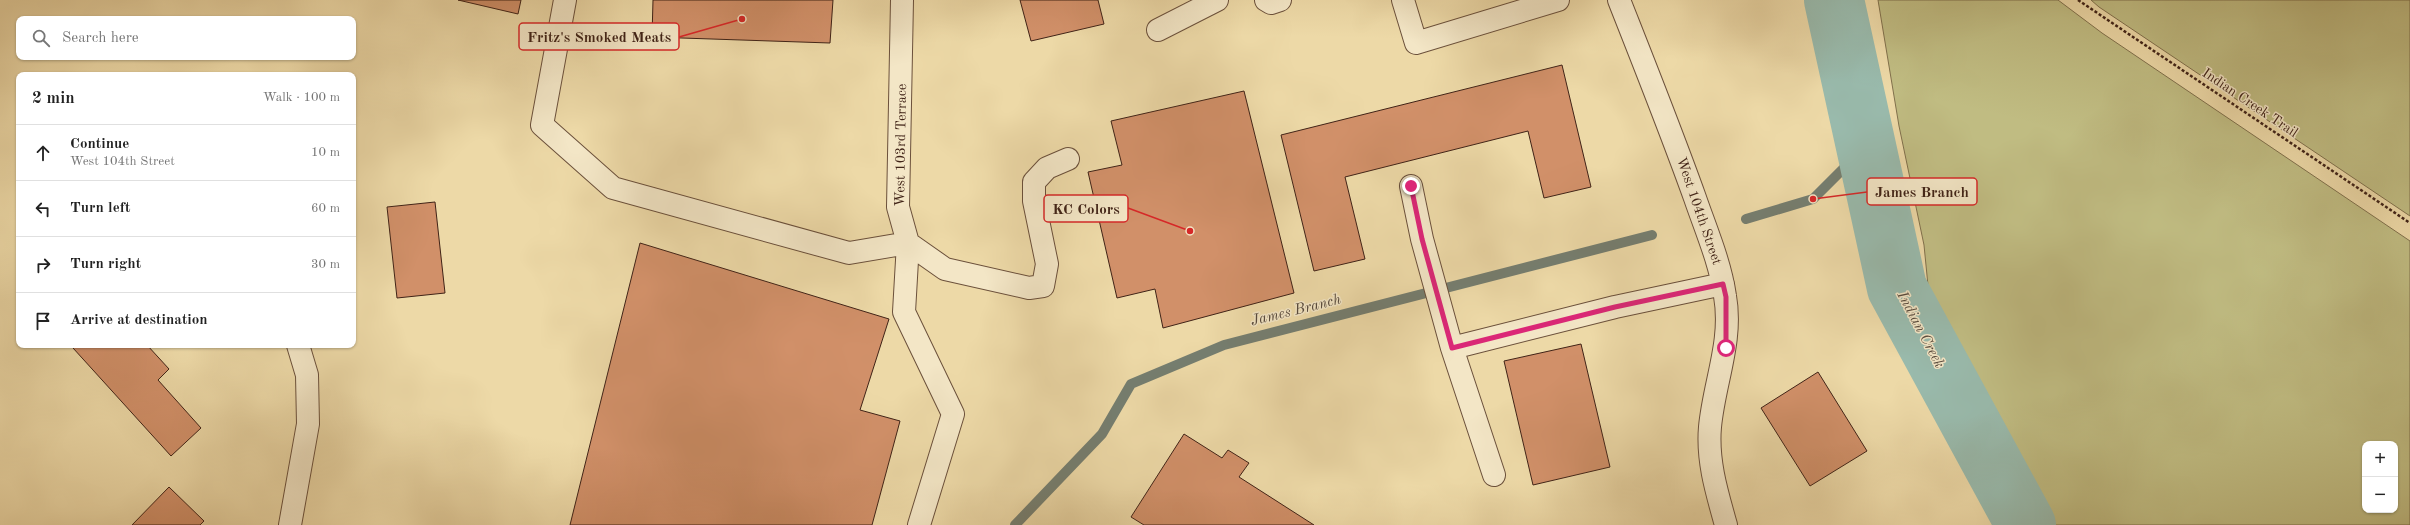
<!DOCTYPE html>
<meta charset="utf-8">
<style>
body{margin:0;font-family:"Old Standard TT",serif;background:#f6f6f6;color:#222}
.controls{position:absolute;right:12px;bottom:12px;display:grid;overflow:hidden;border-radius:8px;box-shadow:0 1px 3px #0004}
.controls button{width:36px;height:36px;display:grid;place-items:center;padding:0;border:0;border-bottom:1px solid #e0e0e0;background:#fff;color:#222;font:20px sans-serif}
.stop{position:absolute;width:12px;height:12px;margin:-9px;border:3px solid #db2777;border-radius:50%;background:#fff}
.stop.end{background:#db2777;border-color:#fff;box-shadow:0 1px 4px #0008}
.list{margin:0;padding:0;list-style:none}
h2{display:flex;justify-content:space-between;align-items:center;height:52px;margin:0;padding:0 16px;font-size:17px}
h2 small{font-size:13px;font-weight:400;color:#767676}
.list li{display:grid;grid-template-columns:26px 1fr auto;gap:12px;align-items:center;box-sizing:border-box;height:56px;padding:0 16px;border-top:1px solid #e0e0e0}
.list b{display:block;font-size:15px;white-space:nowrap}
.list p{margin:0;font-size:13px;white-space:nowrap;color:#767676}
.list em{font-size:13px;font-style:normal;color:#767676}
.icon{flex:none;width:22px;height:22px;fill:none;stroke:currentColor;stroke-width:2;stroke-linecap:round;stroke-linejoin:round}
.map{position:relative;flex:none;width:2410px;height:525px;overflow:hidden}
.search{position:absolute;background:#fff;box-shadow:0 1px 3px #0004;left:16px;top:16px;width:340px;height:44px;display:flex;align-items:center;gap:10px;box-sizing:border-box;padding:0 14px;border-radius:8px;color:#767676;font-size:15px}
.panel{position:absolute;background:#fff;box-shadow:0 1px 3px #0004;left:16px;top:72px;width:340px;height:276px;border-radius:8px}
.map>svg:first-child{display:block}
.green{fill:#c0bc82;stroke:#80704c;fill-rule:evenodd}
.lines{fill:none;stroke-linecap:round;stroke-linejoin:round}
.stream{stroke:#757e70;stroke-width:10}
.river{stroke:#99baac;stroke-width:60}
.building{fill:#d19069;stroke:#402317}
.minor-casing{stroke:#6b503b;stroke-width:24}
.path{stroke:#402317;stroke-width:2.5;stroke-dasharray:3 2;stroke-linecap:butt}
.minor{stroke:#f3e6c6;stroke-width:22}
.route{stroke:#db2777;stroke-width:5}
.labels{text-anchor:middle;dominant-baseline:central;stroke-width:3;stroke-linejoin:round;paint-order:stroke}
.street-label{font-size:14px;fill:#402317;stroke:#f3e6c6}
.water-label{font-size:15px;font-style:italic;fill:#56493c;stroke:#f3e6c6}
.leader{fill:none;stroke:#d62828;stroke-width:1.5}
.callout-dot{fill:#d62828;stroke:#f3e6c6;stroke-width:1.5}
.callout{fill:#f3e6c6;stroke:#d62828;stroke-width:1.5}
.callout-label{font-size:15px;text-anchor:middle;font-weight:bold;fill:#402317}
</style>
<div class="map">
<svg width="2410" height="525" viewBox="0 0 2410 525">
<rect width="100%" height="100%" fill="#edd9a7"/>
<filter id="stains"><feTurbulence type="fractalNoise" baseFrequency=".005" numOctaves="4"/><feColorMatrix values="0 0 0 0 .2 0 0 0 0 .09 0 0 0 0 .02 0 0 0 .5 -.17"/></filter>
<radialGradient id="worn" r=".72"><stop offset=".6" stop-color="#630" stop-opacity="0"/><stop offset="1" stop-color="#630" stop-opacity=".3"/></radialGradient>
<path class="green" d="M1878,0H2058L2102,33L2410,241V525H2055L1984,428L1932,326L1924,245L1899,126ZM2365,444H2395V510H2365Z
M2091,0H2410V216L2099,7Z"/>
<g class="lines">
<path class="stream" d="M1746,219L1813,199L1866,146
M1015,525L1102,434L1131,384L1224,345L1652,235"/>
<path class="river" d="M1834,0L1897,288L2026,525"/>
</g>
<path class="building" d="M458,0H521L518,14Z
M653,0H833L830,43L652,37Z
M1020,0H1098L1104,24L1031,41Z
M1562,65L1591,187L1544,198L1528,131L1345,177L1365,259L1314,271L1281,135Z
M1244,91L1294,293L1163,328L1155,289L1117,298L1088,172L1122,165L1111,121Z
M435,202L445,293L397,298L387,207Z
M640,243L889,319L860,410L900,421L872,525H570Z
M1581,344L1610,467L1533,485L1504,361Z
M77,345H147L169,369L158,380L201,428L171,456L73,348Z
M1818,372L1867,451L1810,486L1761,408Z
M1184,434L1222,458L1228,450L1249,463L1239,477L1314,525H1144L1131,517Z
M169,487L204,521L200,525H132Z"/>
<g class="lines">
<defs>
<path id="minor" d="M565,0L542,125L613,188L849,253L908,243L904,312L953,414L919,525
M902,0L898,207L908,243L945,269L1029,288L1043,286L1047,264L1034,201V182L1047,168L1068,159
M1266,0L1271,3L1280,0
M1403,0L1416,43L1558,0
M1619,0C1645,66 1671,131 1695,198C1706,230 1720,262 1725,296C1733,341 1714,383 1710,427C1707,461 1717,493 1726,525
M1158,30L1217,0
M1411,186L1422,239L1452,348
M1494,475L1452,348L1615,307L1723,284
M290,525L308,424L307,375L298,345"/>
</defs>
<use href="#minor" class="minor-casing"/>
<path class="path" d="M2078,0L2410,223"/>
<use href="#minor" class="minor"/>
</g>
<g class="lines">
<path class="route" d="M1411,186L1422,239L1452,348L1615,307L1723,284L1726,297V348"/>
</g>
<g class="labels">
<g class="street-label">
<text transform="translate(2250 103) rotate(34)">Indian Creek Trail</text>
<text transform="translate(901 145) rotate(-89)">West 103rd Terrace</text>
<text transform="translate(1699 211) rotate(71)">West 104th Street</text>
</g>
<g class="water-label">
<text transform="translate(1296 311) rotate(-14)">James Branch</text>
<text transform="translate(1920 330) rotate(62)">Indian Creek</text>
</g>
</g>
<path class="leader" d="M742 19L679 37M1813 199L1867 192M1190 231L1128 208"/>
<g class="callout-dot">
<circle cx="742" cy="19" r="4"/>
<circle cx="1813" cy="199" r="4"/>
<circle cx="1190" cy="231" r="4"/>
</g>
<g class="callout">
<rect x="519" y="23" width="160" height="27" rx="4"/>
<rect x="1867" y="178" width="110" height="27" rx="4"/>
<rect x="1044" y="195" width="84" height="27" rx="4"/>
</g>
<g class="callout-label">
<text x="599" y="42">Fritz's Smoked Meats</text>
<text x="1922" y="197">James Branch</text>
<text x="1086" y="214">KC Colors</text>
</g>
<rect width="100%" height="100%" filter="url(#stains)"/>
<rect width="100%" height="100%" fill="url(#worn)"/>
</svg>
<div class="controls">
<button>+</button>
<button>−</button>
</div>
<div class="stop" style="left:1726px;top:348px"></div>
<div class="stop end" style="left:1411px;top:186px"></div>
<div class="search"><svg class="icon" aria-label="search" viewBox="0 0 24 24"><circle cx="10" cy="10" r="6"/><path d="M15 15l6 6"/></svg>Search here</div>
<section class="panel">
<h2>2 min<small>Walk · 100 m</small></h2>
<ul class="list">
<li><svg class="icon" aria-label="ahead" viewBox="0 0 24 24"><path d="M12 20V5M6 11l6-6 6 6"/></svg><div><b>Continue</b><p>West 104th Street</p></div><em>10 m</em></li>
<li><svg class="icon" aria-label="left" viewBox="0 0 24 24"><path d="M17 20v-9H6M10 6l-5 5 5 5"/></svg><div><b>Turn left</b></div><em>60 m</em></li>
<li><svg class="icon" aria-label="right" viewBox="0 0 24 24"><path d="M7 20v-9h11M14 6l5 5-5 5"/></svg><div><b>Turn right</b></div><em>30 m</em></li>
<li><svg class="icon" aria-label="arrive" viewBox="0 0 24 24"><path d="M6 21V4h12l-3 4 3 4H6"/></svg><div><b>Arrive at destination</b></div></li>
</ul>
</section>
</div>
